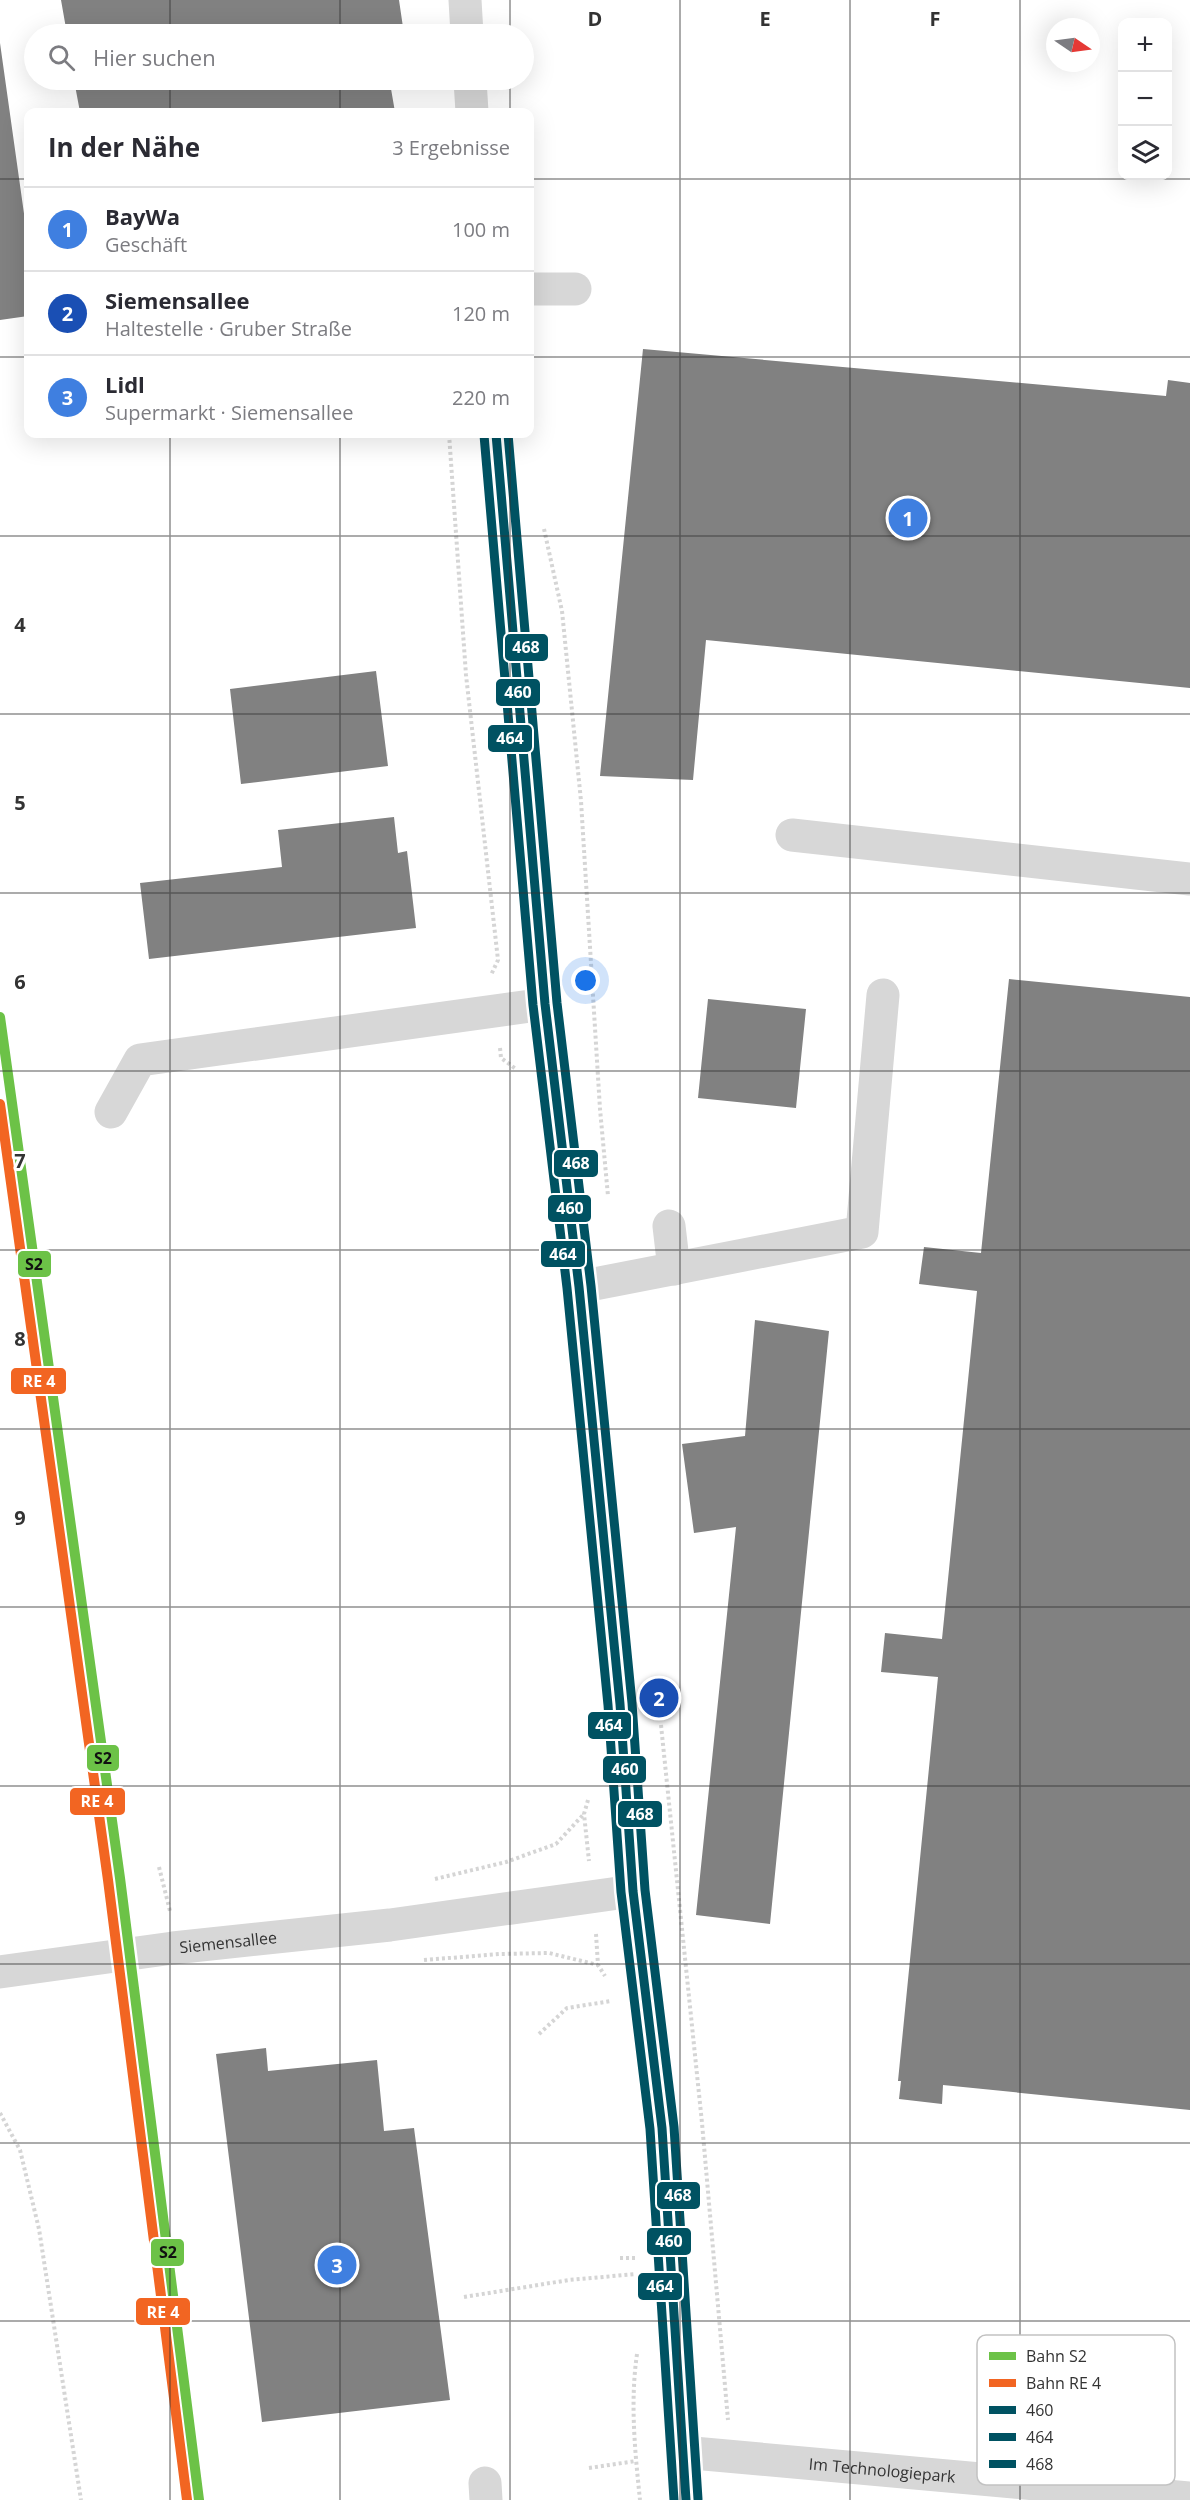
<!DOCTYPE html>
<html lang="de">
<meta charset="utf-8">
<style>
body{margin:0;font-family:"Open Sans",sans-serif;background:#f2f2f3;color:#2b2b33}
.controls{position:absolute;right:18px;top:18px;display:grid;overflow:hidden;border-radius:12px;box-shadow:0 6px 24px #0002}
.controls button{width:54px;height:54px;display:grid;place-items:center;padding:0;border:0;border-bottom:2px solid #e1e1e2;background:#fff;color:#2b2b33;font:30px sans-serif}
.compass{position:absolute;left:1046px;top:18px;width:54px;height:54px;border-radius:50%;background:#fff;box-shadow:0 6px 24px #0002;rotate:103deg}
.you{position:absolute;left:586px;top:981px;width:21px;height:21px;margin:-15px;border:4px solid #fff;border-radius:50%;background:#1a73e8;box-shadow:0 0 0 9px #1a73e833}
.badge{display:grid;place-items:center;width:39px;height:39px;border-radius:50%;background:#7c3aed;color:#fff;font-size:20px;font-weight:700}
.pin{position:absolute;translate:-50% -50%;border:3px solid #fff;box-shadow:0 2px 6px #0006}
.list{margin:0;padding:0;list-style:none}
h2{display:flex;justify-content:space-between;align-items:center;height:78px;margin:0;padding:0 24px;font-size:26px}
h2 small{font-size:20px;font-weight:400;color:#7c7c81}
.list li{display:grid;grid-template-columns:39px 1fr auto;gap:18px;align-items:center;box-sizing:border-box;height:84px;padding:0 24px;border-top:2px solid #e1e1e2}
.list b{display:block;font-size:22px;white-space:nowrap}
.list p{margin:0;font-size:20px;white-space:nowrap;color:#7c7c81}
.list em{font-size:20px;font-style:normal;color:#7c7c81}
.icon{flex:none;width:33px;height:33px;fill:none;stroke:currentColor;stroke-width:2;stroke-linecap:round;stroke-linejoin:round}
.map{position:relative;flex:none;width:1190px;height:2500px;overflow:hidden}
.search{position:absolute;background:#fff;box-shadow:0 6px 24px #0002;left:24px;top:24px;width:510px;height:66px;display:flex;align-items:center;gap:15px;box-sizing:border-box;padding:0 21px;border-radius:33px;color:#7c7c81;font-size:22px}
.panel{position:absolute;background:#fff;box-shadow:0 6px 24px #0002;left:24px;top:108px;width:510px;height:330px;border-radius:12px}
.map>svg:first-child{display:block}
.building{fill:#818181}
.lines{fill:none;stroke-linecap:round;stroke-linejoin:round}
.path{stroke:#d5d5d5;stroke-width:4;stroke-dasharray:3 3;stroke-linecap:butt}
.minor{stroke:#d7d7d7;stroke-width:33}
.bus-1-casing{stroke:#fff;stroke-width:14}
.bus-2-casing{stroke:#fff;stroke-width:14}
.bus-3-casing{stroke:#fff;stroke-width:14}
.bus-1{stroke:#005262;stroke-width:9}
.bus-2{stroke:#005262;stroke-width:9}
.bus-3{stroke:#005262;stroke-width:9}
.rail-1-casing{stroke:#fff;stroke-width:15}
.rail-2-casing{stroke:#fff;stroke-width:15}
.rail-1{stroke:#6cc247;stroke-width:10}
.rail-2{stroke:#f26522;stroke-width:10}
.grid{fill:none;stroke:#333;stroke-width:1.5;stroke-opacity:0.55}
.labels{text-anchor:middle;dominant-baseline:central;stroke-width:6;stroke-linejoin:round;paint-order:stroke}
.street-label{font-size:16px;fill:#333;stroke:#fff}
.key{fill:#fff;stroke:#c2c2c2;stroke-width:1.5}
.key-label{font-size:16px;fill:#333}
.grid-label{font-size:20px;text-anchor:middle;font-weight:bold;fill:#333;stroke:#fff;stroke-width:6;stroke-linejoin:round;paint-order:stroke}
.line-badge{stroke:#fff;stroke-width:2}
.badge-label{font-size:16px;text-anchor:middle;font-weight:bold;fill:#fff}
.pale-badge-label{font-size:16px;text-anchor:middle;font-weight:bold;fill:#111}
</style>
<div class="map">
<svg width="1190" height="2500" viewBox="0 0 1190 2500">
<rect width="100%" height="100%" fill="#fff"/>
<path class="building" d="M61,0H399L404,34H67Z
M0,43L28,242V316L0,320Z
M74,80H405V81L390,83L395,112H80Z
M643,349L1166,396L1168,380L1190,383V688L706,640L693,780L600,776Z
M376,671L388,766L241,784L230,689Z
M394,817L398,853L407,851L416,928L149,959L140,883L282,867L278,830Z
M1009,979L1190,997V2110L943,2085L942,2104L899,2099L901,2081H898L938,1677L881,1672L885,1633L942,1639L977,1291L919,1284L924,1247L981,1253Z
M708,999L806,1009L796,1108L698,1098Z
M755,1320L829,1331L770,1924L696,1915L736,1527L694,1533L682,1444L745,1436Z
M266,2048L268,2071L377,2060L384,2131L414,2128L450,2400L262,2422L216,2054Z"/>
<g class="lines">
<path class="path" d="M449,434L466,675L498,960L491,975
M544,529L562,611L581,801L600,1109L608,1196
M500,1048L501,1058L516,1069
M661,1725L702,2123L728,2420
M588,1800L584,1814L589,1861
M159,1867L170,1911
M435,1879L506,1862L556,1844L583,1815
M596,1934L598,1965L605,1976
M424,1960L500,1954L549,1953L598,1965
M539,2034L567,2008L611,2001
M0,2113L20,2150L39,2229L81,2500
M620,2258H635
M464,2297L569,2280L636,2274
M637,2354C630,2402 635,2452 640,2500
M589,2468L636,2461"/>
<g class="minor">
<path d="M465,0L467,34"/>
<path d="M470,80L472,112"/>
<path d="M530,289H575"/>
<path d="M496,434L545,1004L579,1287L620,1704L633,1891L662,2128L686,2500"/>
<path d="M792,835L1190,879"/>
<path d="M111,1112L140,1060L545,1004"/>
<path d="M669,1226L674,1269"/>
<path d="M579,1287L862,1232L883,995"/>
<path id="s1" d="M0,1972L173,1948L390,1925L633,1891"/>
<path id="s2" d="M682,2452L1190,2498"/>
<path d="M485,2483L486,2500"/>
</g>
<defs>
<path id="bus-1" d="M496,434L545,1004L579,1287L620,1704L633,1891L662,2128L686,2500"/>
<path id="bus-2" d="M484,435L533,1005L567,1288L608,1705L621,1892L650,2129L674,2500"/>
<path id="bus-3" d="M508,434L557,1003L591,1286L632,1703L645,1890L674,2127L698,2499"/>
</defs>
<use href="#bus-1" class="bus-1-casing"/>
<use href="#bus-2" class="bus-2-casing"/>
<use href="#bus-3" class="bus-3-casing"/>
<use href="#bus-1" class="bus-1"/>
<use href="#bus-2" class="bus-2"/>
<use href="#bus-3" class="bus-3"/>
<defs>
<path id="rail-1" d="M0,1017L120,1878L199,2500"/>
<path id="rail-2" d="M0,1104L108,1880L187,2500"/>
</defs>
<use href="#rail-1" class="rail-1-casing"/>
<use href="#rail-2" class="rail-2-casing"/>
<use href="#rail-1" class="rail-1"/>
<use href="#rail-2" class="rail-2"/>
</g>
<path class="grid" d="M170,0V34M340,0V34M510,0V34M680,0V2500M850,0V2500M1020,0V2500M170,80V112M340,80V112M510,80V112M0,179H28M530,179H1190M0,357H28M530,357H1190M170,434V2500M340,434V2500M510,434V2500M0,536H1190M0,714H1190M0,893H1190M0,1071H1190M0,1250H1190M0,1429H1190M0,1607H1190M0,1786H1190M0,1964H1190M0,2143H1190M0,2321H1190"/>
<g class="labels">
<g class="street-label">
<text stroke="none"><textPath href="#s1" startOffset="230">Siemensallee</textPath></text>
<text stroke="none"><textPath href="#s2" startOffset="201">Im Technologiepark</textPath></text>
</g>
</g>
<rect x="977" y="2335" width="198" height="150" rx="9" class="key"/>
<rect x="989" y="2352" width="27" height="8" fill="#6cc247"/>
<rect x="989" y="2379" width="27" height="8" fill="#f26522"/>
<rect x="989" y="2406" width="27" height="8" fill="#005262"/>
<rect x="989" y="2433" width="27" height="8" fill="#005262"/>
<rect x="989" y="2460" width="27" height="8" fill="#005262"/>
<g class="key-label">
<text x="1026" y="2362">Bahn S2</text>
<text x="1026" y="2389">Bahn RE 4</text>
<text x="1026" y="2416">460</text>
<text x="1026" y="2443">464</text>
<text x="1026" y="2470">468</text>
</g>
<g class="grid-label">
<text x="595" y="26">D</text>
<text x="765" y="26">E</text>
<text x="935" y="26">F</text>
<text x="20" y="632">4</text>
<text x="20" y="810">5</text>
<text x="20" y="989">6</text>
<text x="20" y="1168">7</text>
<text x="20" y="1346">8</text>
<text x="20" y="1525">9</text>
</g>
<g class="line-badge">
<rect x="504" y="633" width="45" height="29" rx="6" fill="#005262"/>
<rect x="495" y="678" width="46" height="29" rx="6" fill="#005262"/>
<rect x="487" y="724" width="46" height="29" rx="6" fill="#005262"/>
<rect x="553" y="1149" width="46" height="29" rx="6" fill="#005262"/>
<rect x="547" y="1194" width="45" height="29" rx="6" fill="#005262"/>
<rect x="540" y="1240" width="46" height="28" rx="6" fill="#005262"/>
<rect x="17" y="1250" width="35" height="28" rx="6" fill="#6cc247"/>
<rect x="10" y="1367" width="57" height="28" rx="6" fill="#f26522"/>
<rect x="587" y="1711" width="45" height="29" rx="6" fill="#005262"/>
<rect x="86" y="1744" width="34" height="28" rx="6" fill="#6cc247"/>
<rect x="602" y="1755" width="45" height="29" rx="6" fill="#005262"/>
<rect x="69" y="1787" width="57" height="29" rx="6" fill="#f26522"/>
<rect x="617" y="1800" width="46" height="28" rx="6" fill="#005262"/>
<rect x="656" y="2181" width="45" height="29" rx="6" fill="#005262"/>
<rect x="646" y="2227" width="46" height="29" rx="6" fill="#005262"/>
<rect x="150" y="2238" width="35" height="29" rx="6" fill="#6cc247"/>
<rect x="637" y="2272" width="46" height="29" rx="6" fill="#005262"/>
<rect x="135" y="2297" width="56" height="29" rx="6" fill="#f26522"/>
</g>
<g class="badge-label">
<text x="526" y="653">468</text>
<text x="518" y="698">460</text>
<text x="510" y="744">464</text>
<text x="576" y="1169">468</text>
<text x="570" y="1214">460</text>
<text x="563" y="1260">464</text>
<text x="39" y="1387">RE 4</text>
<text x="609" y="1731">464</text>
<text x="625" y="1775">460</text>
<text x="97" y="1807">RE 4</text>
<text x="640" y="1820">468</text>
<text x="678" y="2201">468</text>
<text x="669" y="2247">460</text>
<text x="660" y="2292">464</text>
<text x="163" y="2318">RE 4</text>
</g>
<g class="pale-badge-label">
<text x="34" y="1270">S2</text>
<text x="103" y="1764">S2</text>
<text x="168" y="2258">S2</text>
</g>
</svg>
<div class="controls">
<button>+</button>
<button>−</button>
<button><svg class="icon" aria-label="layers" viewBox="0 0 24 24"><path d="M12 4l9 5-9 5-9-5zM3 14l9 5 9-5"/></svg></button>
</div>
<svg class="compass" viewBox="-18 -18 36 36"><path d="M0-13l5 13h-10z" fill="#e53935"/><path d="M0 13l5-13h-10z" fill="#7c7c81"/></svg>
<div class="you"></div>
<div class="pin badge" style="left:908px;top:518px;background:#3f7fe0">1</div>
<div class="pin badge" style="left:659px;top:1698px;background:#1a4fb4">2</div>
<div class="pin badge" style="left:337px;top:2265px;background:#3f7fe0">3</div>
<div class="search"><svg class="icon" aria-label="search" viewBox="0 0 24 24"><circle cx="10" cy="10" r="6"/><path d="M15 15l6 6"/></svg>Hier suchen</div>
<section class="panel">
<h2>In der Nähe<small>3 Ergebnisse</small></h2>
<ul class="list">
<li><span class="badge" style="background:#3f7fe0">1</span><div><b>BayWa</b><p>Geschäft</p></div><em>100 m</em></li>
<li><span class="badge" style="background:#1a4fb4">2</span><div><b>Siemensallee</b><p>Haltestelle · Gruber Straße</p></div><em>120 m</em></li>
<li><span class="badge" style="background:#3f7fe0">3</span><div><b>Lidl</b><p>Supermarkt · Siemensallee</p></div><em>220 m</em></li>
</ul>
</section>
</div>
